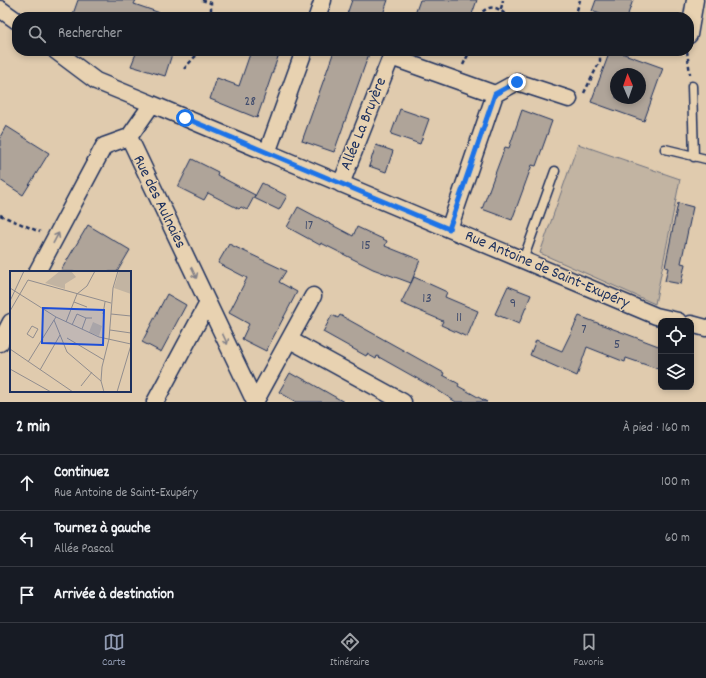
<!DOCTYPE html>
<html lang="fr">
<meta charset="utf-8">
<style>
body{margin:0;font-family:Dekko,sans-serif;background:#20242c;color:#f1f3f6}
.controls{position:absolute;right:12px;bottom:12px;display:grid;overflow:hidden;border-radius:8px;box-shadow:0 2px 6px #0003}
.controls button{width:36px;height:36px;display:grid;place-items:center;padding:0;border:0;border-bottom:1px solid #363941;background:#171b24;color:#f1f3f6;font:20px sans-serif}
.compass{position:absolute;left:610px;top:68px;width:36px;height:36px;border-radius:50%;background:#171b24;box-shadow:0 2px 6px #0003;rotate:358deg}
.stop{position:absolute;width:12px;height:12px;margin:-9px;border:3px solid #1a73e8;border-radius:50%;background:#fff}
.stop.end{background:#1a73e8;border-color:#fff;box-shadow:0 1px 4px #0008}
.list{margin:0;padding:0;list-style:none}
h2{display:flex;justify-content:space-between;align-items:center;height:52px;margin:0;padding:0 16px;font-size:17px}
h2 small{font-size:13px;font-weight:400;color:#9ea1a6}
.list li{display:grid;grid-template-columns:26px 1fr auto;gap:12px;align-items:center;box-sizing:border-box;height:56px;padding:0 16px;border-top:1px solid #363941}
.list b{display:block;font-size:15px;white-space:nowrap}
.list p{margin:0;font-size:13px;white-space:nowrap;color:#9ea1a6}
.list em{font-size:13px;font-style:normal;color:#9ea1a6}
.icon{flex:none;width:22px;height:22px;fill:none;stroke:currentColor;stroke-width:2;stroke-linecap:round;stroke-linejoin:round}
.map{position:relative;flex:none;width:706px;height:402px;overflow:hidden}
.search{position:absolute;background:#171b24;box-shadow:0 2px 6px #0003;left:12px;right:12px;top:12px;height:44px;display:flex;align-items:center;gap:10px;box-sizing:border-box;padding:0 14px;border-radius:16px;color:#9ea1a6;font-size:15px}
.sheet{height:220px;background:#171b24}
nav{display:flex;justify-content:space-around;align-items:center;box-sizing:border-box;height:56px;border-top:1px solid #363941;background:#171b24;font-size:11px;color:#9ea1a6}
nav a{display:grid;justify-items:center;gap:2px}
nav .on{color:#919bb2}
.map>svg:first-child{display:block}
.green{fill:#c2b4a2;stroke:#6e7280}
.building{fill:#afa499;stroke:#1b2f5e;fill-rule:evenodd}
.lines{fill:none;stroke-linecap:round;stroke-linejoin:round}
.service-casing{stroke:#1b2f5e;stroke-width:11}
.minor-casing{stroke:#1b2f5e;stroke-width:19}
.path{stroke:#1b2f5e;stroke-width:2.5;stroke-dasharray:4 3;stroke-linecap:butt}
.service{stroke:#e8d2b1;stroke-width:8}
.minor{stroke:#e8d2b1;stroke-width:16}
.oneway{stroke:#828088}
.route{stroke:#1a73e8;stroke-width:5}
.labels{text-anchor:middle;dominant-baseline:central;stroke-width:3;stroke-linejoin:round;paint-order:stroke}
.number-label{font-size:14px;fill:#404c6d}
.street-label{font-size:16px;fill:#1b2f5e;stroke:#e8d2b1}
.inset-road{fill:none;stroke:#918d8e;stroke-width:1}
.view{fill:#1d4ed8;fill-opacity:0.15;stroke:#1d4ed8;stroke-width:2}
.inset-edge{fill:none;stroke:#1b2f5e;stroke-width:2}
</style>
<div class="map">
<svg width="706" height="402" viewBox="0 0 706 402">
<rect width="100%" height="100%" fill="#e0cbae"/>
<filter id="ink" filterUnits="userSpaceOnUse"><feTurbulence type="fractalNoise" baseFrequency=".025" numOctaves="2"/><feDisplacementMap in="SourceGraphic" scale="8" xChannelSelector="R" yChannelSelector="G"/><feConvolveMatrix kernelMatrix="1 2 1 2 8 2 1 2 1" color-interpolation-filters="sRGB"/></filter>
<g filter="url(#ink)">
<path class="green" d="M578,144L680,179L655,304L540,253Z"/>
<path class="building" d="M78,0H136L134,4L163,14V17H72Z
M352,0H388L382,17H346Z
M420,0H477L471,17H414Z
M596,0H633L627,17H608L592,11Z
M137,51H173L165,76L131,66Z
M251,51H280L257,118L210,99L217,78L239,86Z
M334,51H370L334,152L302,141Z
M610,51H616L663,68L644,121L591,102ZM616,74H640V98H616Z
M400,109L429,119L420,144L391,134Z
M522,110L552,121L536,166L532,165L512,220L482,209L505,147L509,148Z
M6,126L49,153L23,195L0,180V137Z
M376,145L393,151L386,172L369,166Z
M192,159L218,172L217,175L255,195L247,210L241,207L239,209L208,193L204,200L178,187Z
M262,183L287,196L279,210L254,198Z
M678,203L693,207L681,263L685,264L681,284L665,281L668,268L665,267Z
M298,207L353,236L357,227L387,241L385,246L420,260L411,283L373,269L321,243L320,245L287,227Z
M88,225L130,250L117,272H60Z
M229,244L286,271L279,282L297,292L266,351L242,339L249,324L229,313L247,278L218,263Z
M414,277L447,292L445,297L478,311L467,337L441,325L443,321L401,303Z
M508,286L531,295L519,324L495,314Z
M167,294L186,305L161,352L142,342Z
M332,315L338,318L340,315L444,373L443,375L459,384L458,386L487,402H456L434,388L377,356L376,359L367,354L366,356L323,332Z
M579,316L661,347V370L626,358L625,362L587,347L577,376L530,355L536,340L562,351Z
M290,373L297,377L298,376L344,402H296L279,392Z"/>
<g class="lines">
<defs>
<path id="service" d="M692,86L694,157
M665,149L706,159
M523,260L555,171"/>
<path id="minor" d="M0,9L17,21
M317,17L323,0
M689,35L695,0
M56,51L96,81L152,104L129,137
M152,104L656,316L678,321
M129,137L255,402
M267,153L304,51
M341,184L391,57L495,94
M449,229L495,94L517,82L569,99
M37,272L104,146L129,137
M691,324L706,328
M290,340L403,402
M0,343L11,322
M155,402L208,303
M255,402L313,296"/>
</defs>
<use href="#service" class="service-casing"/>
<use href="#minor" class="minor-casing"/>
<path class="path" d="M202,0L211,3V17
M501,9L503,0
M478,17C487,4 498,5 507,17
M575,17L580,0
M687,51L690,74
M463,65L470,51
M184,69L200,51
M584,93L600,61V51
M0,215L40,232"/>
<use href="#service" class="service"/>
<use href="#minor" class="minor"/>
</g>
<defs><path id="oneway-shaft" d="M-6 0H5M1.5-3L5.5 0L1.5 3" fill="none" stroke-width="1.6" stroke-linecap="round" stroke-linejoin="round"/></defs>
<g class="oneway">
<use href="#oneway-shaft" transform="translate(56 238) rotate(-62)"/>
<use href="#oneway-shaft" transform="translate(194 273) rotate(65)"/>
<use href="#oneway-shaft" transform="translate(225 339) rotate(65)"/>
</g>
</g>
<g class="lines" filter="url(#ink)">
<path class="route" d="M185,118L449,229L495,94L517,82"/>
</g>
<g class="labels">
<g class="number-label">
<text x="250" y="102">28</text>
<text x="309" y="226">17</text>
<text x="366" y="246">15</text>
<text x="427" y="299">13</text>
<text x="513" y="304">9</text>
<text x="459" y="318">11</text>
<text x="584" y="330">7</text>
<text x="617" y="345">5</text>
</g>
<g class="street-label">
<text transform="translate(364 124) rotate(-68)">Allée La Bruyère</text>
<text transform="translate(159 202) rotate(64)">Rue des Aulnaies</text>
<text transform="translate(547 270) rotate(23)">Rue Antoine de Saint-Exupéry</text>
</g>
</g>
<g transform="translate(10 271)">
<rect width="121" height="121" fill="#e0cbae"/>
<path d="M50,0H61L66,6L55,13V18L35,12ZM109,0H121V23L104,17ZM83,51L92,55L89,65L79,61Z" fill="#c2b4a2"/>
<path class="inset-road" d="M18,9L101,32M0,17L46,46L44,49L57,81L91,110M0,30L14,0M64,31L77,36M0,40L18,9M93,43L95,31M101,43L121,45M46,46L89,66L121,73M56,51L67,23L77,15L85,0M62,54L67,43L76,47M22,55L28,58L23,67L17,63ZM72,58L76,47H82M100,59L121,62M57,67L94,89M0,78L63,121M18,91L44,49M0,98L41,121M30,99L50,64M71,115L82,101M94,121L91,110L92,96L99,68L103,17L108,0M107,121L121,74"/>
<path class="view" d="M33,37L94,39L93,74L32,72Z"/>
<rect width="121" height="121" class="inset-edge"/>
</g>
</svg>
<div class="controls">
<button><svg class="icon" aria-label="locate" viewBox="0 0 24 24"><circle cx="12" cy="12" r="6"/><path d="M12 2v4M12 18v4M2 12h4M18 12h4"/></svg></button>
<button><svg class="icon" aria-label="layers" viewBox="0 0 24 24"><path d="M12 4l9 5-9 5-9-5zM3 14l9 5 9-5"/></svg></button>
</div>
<svg class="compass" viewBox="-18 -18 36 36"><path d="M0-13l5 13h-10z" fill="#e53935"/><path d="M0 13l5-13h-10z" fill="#9ea1a6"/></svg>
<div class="stop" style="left:185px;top:118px"></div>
<div class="stop end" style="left:517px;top:82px"></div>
<div class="search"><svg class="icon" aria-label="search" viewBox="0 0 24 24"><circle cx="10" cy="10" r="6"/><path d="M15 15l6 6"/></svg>Rechercher</div>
</div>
<section class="sheet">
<h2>2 min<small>À pied · 160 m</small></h2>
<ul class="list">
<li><svg class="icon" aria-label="ahead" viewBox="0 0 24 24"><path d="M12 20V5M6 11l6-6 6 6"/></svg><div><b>Continuez</b><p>Rue Antoine de Saint-Exupéry</p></div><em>100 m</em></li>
<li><svg class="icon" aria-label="left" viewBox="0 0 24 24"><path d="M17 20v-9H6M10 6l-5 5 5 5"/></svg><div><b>Tournez à gauche</b><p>Allée Pascal</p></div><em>60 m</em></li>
<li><svg class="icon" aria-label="arrive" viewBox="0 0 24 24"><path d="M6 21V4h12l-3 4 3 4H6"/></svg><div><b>Arrivée à destination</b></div></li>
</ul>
</section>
<nav>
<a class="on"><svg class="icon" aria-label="map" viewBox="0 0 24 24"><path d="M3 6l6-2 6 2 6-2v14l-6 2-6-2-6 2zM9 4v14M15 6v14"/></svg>Carte</a>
<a><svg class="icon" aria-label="directions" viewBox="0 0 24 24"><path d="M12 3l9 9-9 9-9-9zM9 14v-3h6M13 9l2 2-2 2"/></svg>Itinéraire</a>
<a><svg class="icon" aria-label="saved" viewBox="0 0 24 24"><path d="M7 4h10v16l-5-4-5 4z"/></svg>Favoris</a>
</nav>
